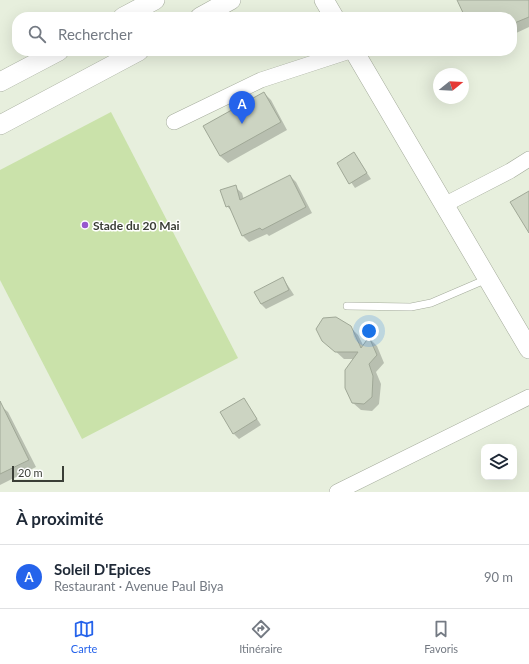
<!DOCTYPE html>
<html lang="fr">
<meta charset="utf-8">
<style>
body{margin:0;font-family:Lato,sans-serif;background:#f6f6f7;color:#1f2937}
.controls{position:absolute;right:12px;bottom:12px;display:grid;overflow:hidden;border-radius:8px;box-shadow:0 4px 16px #0002}
.controls button{width:36px;height:36px;display:grid;place-items:center;padding:0;border:0;border-bottom:1px solid #e0e1e3;background:#fff;color:#1f2937;font:20px sans-serif}
.compass{position:absolute;left:433px;top:68px;width:36px;height:36px;border-radius:50%;background:#fff;box-shadow:0 4px 16px #0002;rotate:72deg}
.scale{position:absolute;left:12px;bottom:10px;width:52px;box-sizing:border-box;padding-left:4px;border:2px solid #3a3e36;border-top:0;font-size:11px;line-height:14px;white-space:nowrap;color:#3a3e36;-webkit-text-stroke:3px #fff;paint-order:stroke}
.you{position:absolute;left:369px;top:331px;width:14px;height:14px;margin:-10px;border:3px solid #fff;border-radius:50%;background:#1a73e8;box-shadow:0 0 0 6px #1a73e833}
.badge{display:grid;place-items:center;width:26px;height:26px;border-radius:50%;background:#2563eb;color:#fff;font-size:13px;font-weight:700}
.pin{position:absolute;translate:-50% -33px;filter:drop-shadow(0 1px 2px #0008)}
.pin::after{content:'';position:absolute;top:21px;width:14px;height:12px;background:inherit;clip-path:polygon(0 0,100% 0,50% 100%)}
.list{margin:0;padding:0;list-style:none}
h2{display:flex;justify-content:space-between;align-items:center;height:52px;margin:0;padding:0 16px;font-size:17px}
h2 small{font-size:13px;font-weight:400;color:#747a83}
.list li{display:grid;grid-template-columns:26px 1fr auto;gap:12px;align-items:center;box-sizing:border-box;height:64px;padding:0 16px;border-top:1px solid #e0e1e3}
.list b{display:block;font-size:15px;white-space:nowrap}
.list p{margin:0;font-size:13px;white-space:nowrap;color:#747a83}
.list em{font-size:13px;font-style:normal;color:#747a83}
.icon{flex:none;width:22px;height:22px;fill:none;stroke:currentColor;stroke-width:2;stroke-linecap:round;stroke-linejoin:round}
.map{position:relative;flex:none;width:529px;height:492px;overflow:hidden}
.search{position:absolute;background:#fff;box-shadow:0 4px 16px #0002;left:12px;right:12px;top:12px;height:44px;display:flex;align-items:center;gap:10px;box-sizing:border-box;padding:0 14px;border-radius:16px;color:#747a83;font-size:15px}
.sheet{height:116px;background:#fff}
nav{display:flex;justify-content:space-around;align-items:center;box-sizing:border-box;height:56px;border-top:1px solid #e0e1e3;background:#fff;font-size:11px;color:#747a83}
nav a{display:grid;justify-items:center;gap:2px}
nav .on{color:#2563eb}
.map>svg:first-child{display:block}
.green{fill:#cae2aa}
.shadow{fill:#0003}
.building{fill:#ccd4c2;stroke:#a0a897}
.lines{fill:none;stroke-linecap:round;stroke-linejoin:round}
.service-casing{stroke:#a4ab9b;stroke-width:8}
.minor-casing{stroke:#a4ab9b;stroke-width:16}
.tertiary-casing{stroke:#a4ab9b;stroke-width:20}
.service{stroke:#fff;stroke-width:7}
.minor{stroke:#fff;stroke-width:15}
.tertiary{stroke:#fff;stroke-width:19}
.poi-dot{fill:#9858ce;stroke:#fff;stroke-width:1.5}
.labels{text-anchor:middle;dominant-baseline:central;stroke-width:3;stroke-linejoin:round;paint-order:stroke}
.poi-label{font-size:12px;font-weight:bold;fill:#3a3e36;stroke:#fff;text-anchor:start}
</style>
<div class="map">
<svg width="529" height="492" viewBox="0 0 529 492">
<rect width="100%" height="100%" fill="#e7efdd"/>
<path class="green" d="M111,112L238,358L82,439L0,280V170Z"/>
<path class="shadow" d="M458,0H529V27L512,35V17H466Z
M264,93L271,100L287,130L228,163L220,156Z
M354,153L371,179L355,188L338,163Z
M290,176L296,182L312,213L269,236L267,234L249,242L243,236L232,212L227,206L235,187L242,193L244,200Z
M283,278L294,295L266,309L261,304Z
M350,327L358,335L364,347L370,339L377,346L384,363L376,372L381,384L379,404L372,411L361,410L353,403L354,359H344L323,340Z
M244,399L261,425L239,439L234,434Z
M0,405L8,412L36,467L0,485Z"/>
<path class="building" d="M457,0H529V17L512,24V17H465Z
M264,92L281,122L220,156L203,126Z
M354,152L367,173L349,184L337,163Z
M290,175L306,207L262,230L260,228L242,236L229,206L226,207L220,190L236,185L240,200Z
M529,191V233L510,202Z
M283,277L289,290L261,304L254,292Z
M336,317L351,326L361,348L369,337L377,355L369,364L373,376L372,397L364,404L352,403L345,388V370L358,352H335L322,341L316,329L323,318Z
M244,398L257,419L233,434L220,412Z
M0,401L29,460L0,474Z"/>
<g class="lines">
<defs>
<path id="service" d="M347,306L411,307L431,303L487,279"/>
<path id="minor" d="M174,122L261,80L350,51
M444,205L510,171L529,159
M337,492L529,397"/>
<path id="tertiary" d="M324,0L334,17
M123,17L155,0
M200,17L231,0
M354,51L529,349
M0,82L59,51
M0,125L139,51"/>
</defs>
<use href="#service" class="service-casing"/>
<use href="#minor" class="minor-casing"/>
<use href="#tertiary" class="tertiary-casing"/>
<use href="#service" class="service"/>
<use href="#minor" class="minor"/>
<use href="#tertiary" class="tertiary"/>
</g>
<circle class="poi-dot" cx="85" cy="225" r="4"/>
<g class="labels">
<g class="poi-label">
<text x="93" y="225">Stade du 20 Mai</text>
</g>
</g>
</svg>
<div class="controls">
<button><svg class="icon" aria-label="layers" viewBox="0 0 24 24"><path d="M12 4l9 5-9 5-9-5zM3 14l9 5 9-5"/></svg></button>
</div>
<svg class="compass" viewBox="-18 -18 36 36"><path d="M0-13l5 13h-10z" fill="#e53935"/><path d="M0 13l5-13h-10z" fill="#747a83"/></svg>
<div class="scale">20 m</div>
<div class="you"></div>
<div class="pin badge" style="left:242px;top:124px">A</div>
<div class="search"><svg class="icon" aria-label="search" viewBox="0 0 24 24"><circle cx="10" cy="10" r="6"/><path d="M15 15l6 6"/></svg>Rechercher</div>
</div>
<section class="sheet">
<h2>À proximité<small></small></h2>
<ul class="list">
<li><span class="badge">A</span><div><b>Soleil D'Epices</b><p>Restaurant · Avenue Paul Biya</p></div><em>90 m</em></li>
</ul>
</section>
<nav>
<a class="on"><svg class="icon" aria-label="map" viewBox="0 0 24 24"><path d="M3 6l6-2 6 2 6-2v14l-6 2-6-2-6 2zM9 4v14M15 6v14"/></svg>Carte</a>
<a><svg class="icon" aria-label="directions" viewBox="0 0 24 24"><path d="M12 3l9 9-9 9-9-9zM9 14v-3h6M13 9l2 2-2 2"/></svg>Itinéraire</a>
<a><svg class="icon" aria-label="saved" viewBox="0 0 24 24"><path d="M7 4h10v16l-5-4-5 4z"/></svg>Favoris</a>
</nav>
